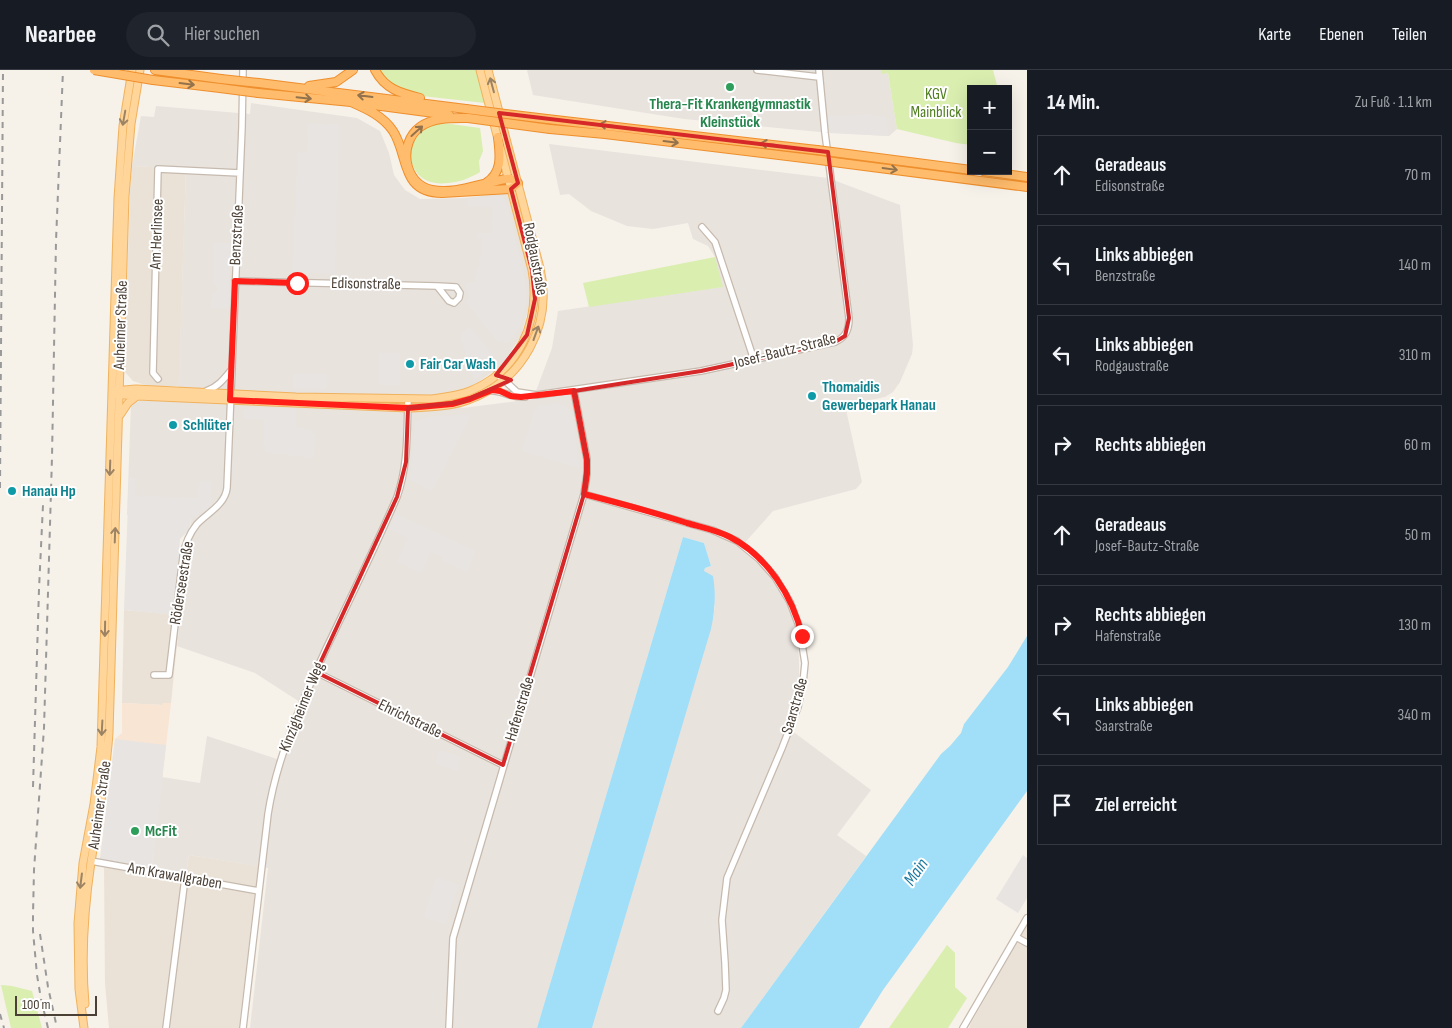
<!DOCTYPE html>
<html lang="de">
<meta charset="utf-8">
<style>
body{margin:0;font-family:"Sofia Sans Condensed",sans-serif;background:#20242c;color:#f1f3f6}
.controls{position:absolute;right:15px;top:15px;display:grid;overflow:hidden;border-radius:0px;box-shadow:0 5px 20px #0002}
.controls button{width:45px;height:45px;display:grid;place-items:center;padding:0;border:0;border-bottom:1px solid #363941;background:#171b24;color:#f1f3f6;font:25px sans-serif}
.scale{position:absolute;left:15px;bottom:12px;width:82px;box-sizing:border-box;padding-left:5px;border:2px solid #4b4036;border-top:0;font-size:14px;line-height:18px;white-space:nowrap;color:#4b4036;-webkit-text-stroke:4px #fff;paint-order:stroke}
.stop{position:absolute;width:15px;height:15px;margin:-11px;border:4px solid #ff1e18;border-radius:50%;background:#fff}
.stop.end{background:#ff1e18;border-color:#fff;box-shadow:0 1px 5px #0008}
.list{margin:0;padding:0;list-style:none}
h2{display:flex;justify-content:space-between;align-items:center;height:65px;margin:0;padding:0 20px;font-size:21px}
h2 small{font-size:16px;font-weight:400;color:#9ea1a6}
.list li{display:grid;grid-template-columns:32px 1fr auto;gap:15px;align-items:center;box-sizing:border-box;height:80px;margin:0 10px 10px;padding:0 10px;border:1px solid #363941;border-radius:0px}
.list b{display:block;font-size:19px;white-space:nowrap}
.list p{margin:0;font-size:16px;white-space:nowrap;color:#9ea1a6}
.list em{font-size:16px;font-style:normal;color:#9ea1a6}
.icon{flex:none;width:28px;height:28px;fill:none;stroke:currentColor;stroke-width:2;stroke-linecap:round;stroke-linejoin:round}
.map{position:relative;flex:none;width:1027px;height:958px;overflow:hidden}
header{display:flex;align-items:center;gap:30px;box-sizing:border-box;height:70px;padding:0 25px;background:#171b24;border-bottom:1px solid #363941}
header strong{font-size:24px}
nav{display:flex;gap:28px;margin-inline-start:auto;font-size:18px}
.search{width:350px;height:45px;background:#20242c;display:flex;align-items:center;gap:12px;box-sizing:border-box;padding:0 18px;border-radius:28px;color:#9ea1a6;font-size:19px}
main{display:flex}
aside{flex:1;background:#171b24}
.map>svg:first-child{display:block}
.residential{fill:#ebe2d7}
.commercial{fill:#f9e5d3}
.industrial{fill:#e9e3de}
.green{fill:#d9eeaf}
.parking{fill:#e7e4e1}
.water{fill:#a1dff8}
.lines{fill:none;stroke-linecap:round;stroke-linejoin:round}
.minor-casing{stroke:#c6baae;stroke-width:8}
.major-casing{stroke:#f0b25d;stroke-width:9}
.highway-casing{stroke:#ee8e2c;stroke-width:10}
.minor{stroke:#fff;stroke-width:5.5}
.major{stroke:#ffd59a;stroke-width:7}
.highway{stroke:#ffbc6c;stroke-width:8}
.rail{stroke:#999;stroke-width:2;stroke-dasharray:6 6;stroke-linecap:butt}
.highway-bridge-casing{stroke:#ee8e2c;stroke-width:10;stroke-linecap:butt}
.highway-bridge{stroke:#ffbc6c;stroke-width:8}
.oneway{stroke:#93724c}
.oneway2{stroke:#9c8363}
.route{stroke:#ff1e18;stroke-width:6}
.marked{fill:none;stroke:#d62828;stroke-width:4;stroke-linejoin:round}
.leisure-dot{fill:#2e9e5b;stroke:#fff;stroke-width:2}
.culture-dot{fill:#0f9aa8;stroke:#fff;stroke-width:2}
.labels{text-anchor:middle;dominant-baseline:central;stroke-width:4;stroke-linejoin:round;paint-order:stroke}
.park-label{font-size:16px;fill:#517e21;stroke:#fff}
.leisure-label{font-size:16px;font-weight:bold;fill:#27864d;stroke:#fff}
.street-label{font-size:16px;fill:#4b4036;stroke:#fff}
.culture-label{font-size:16px;font-weight:bold;fill:#0d838f;stroke:#fff;text-anchor:start}
.water-label{font-size:18px;font-style:italic;fill:#1f7aa0;stroke:#fff}
</style>
<header>
<strong>Nearbee</strong>
<div class="search"><svg class="icon" aria-label="search" viewBox="0 0 24 24"><circle cx="10" cy="10" r="6"/><path d="M15 15l6 6"/></svg>Hier suchen</div>
<nav><a>Karte</a><a>Ebenen</a><a>Teilen</a></nav>
</header>
<main>
<div class="map">
<svg width="1027" height="958" viewBox="0 0 1027 958">
<rect width="100%" height="100%" fill="#f6f1e9"/>
<path class="residential" d="M132,96L186,98L179,316H151L142,314L133,311L125,302V281L128,184L130,121Z
M124,540L180,545L171,633H163V635L122,633Z
M189,785L258,796L239,958H109L105,913L104,797L185,812Z
M1027,855V958H969L971,953Z"/>
<path class="commercial" d="M122,633L162,635L163,633H171L152,797L100,790L115,669L122,663Z"/>
<path class="industrial" d="M527,0H881V3H888L897,59L889,66L820,62L684,49L533,25Z
M251,33L357,48L380,61L389,83L394,105L405,120L420,129L465,128L507,123L526,187L531,229L521,266L502,295L476,314L451,323L462,338L533,329L552,278L558,241L722,217L715,187L708,176L693,169L688,153L653,159L627,156L591,141L569,124L560,125L549,74L828,108L900,135L913,275L912,284L900,312L893,322L885,327L845,335L862,412L856,419L773,441L741,477L765,499L774,512L791,541L796,558L799,589V610L787,657L871,720L837,765L866,786L864,789L741,958H592L713,548L715,536L704,501L705,498L711,496L704,473L683,467L537,958H250L268,798L189,785L185,812L151,806L162,707L200,713L207,666L283,691L292,665L306,636L255,603L177,576L191,448L127,445L131,334L139,331H178L186,99L132,96L141,46L154,47L156,36L250,44Z"/>
<path class="green" d="M376,0H476L485,33L404,24L396,20Z
M881,0H993L998,19H971V75L956,73L897,59L888,3L881,4Z
M443,53L480,58L483,81L479,91L480,102C470,108 460,112 448,113C399,119 400,56 443,53Z
M715,187L723,217L589,237L583,213Z
M947,875L955,883V917L967,928L948,958H889Z
M1,915L12,916L32,921L42,958H11Z"/>
<path class="parking" d="M870,44L874,47L886,46L889,66L829,63L827,47Z
M308,53L339,55L335,204L292,202L298,82L307,83Z
M501,126L503,127L509,141L523,199L526,222V232L520,256L514,267L506,274L503,270L499,273L465,231L469,228L468,222L466,220V212L476,213L477,198L479,197L480,187L482,186L481,168H477L478,163H492L493,137L468,136V129Z
M214,173H231L228,239L211,238L212,223H216L217,215L213,214Z
M470,257L494,287L491,299L474,310L465,284H466L461,269L462,263Z
M379,283H400V315H379Z
M293,304H327L326,319L293,318Z
M559,333L566,336L572,344L580,398L522,381L535,339L538,340V336Z
M296,338V358L311,360V364H315L314,388L265,382L266,376L263,375L264,349H244V339Z
M471,344L432,421L410,410L415,352L428,347Z
M129,408H135V426L198,428L199,411L212,412L211,435L207,441L200,440L199,447H191L189,460L180,469L174,545L124,540Z
M396,444L475,481L467,502L441,490L443,487L431,482L421,503L397,492L408,468L389,459Z
M115,669L166,675L152,797L100,790Z
M439,680L461,687L457,701L435,693Z
M1023,785L1027,788V828L1018,843L996,829Z
M436,808L458,814L446,854L424,847Z"/>
<path class="water" d="M683,467L704,473L711,496L705,498L704,501L713,506C716,524 715,541 711,559L592,958H537Z
M1027,566V721L883,920L859,958H741L941,684L950,676L961,663L964,654L1008,597Z"/>
<g class="lines">
<defs>
<path id="minor" d="M757,0L819,7
M702,157L715,172L717,178L754,290
M235,211L437,216L449,231L454,233L459,228L460,223L456,217L437,216
M496,305L502,308L517,322L537,325L701,301L835,272C846,267 849,260 849,248L825,63L819,0
M158,309L153,303L158,99L240,103
M206,321C218,317 224,309 232,299
M488,321C501,319 509,328 525,327
M584,424L712,460L737,471L759,489L775,507L790,532L799,556L805,593L803,613L798,637L782,678L727,808L722,850L725,893L726,920L724,928L718,941
M316,602L503,695
M154,605H169L183,486C185,474 189,464 197,454C207,443 225,435 227,418L242,57L243,0
M91,791L259,821
M1016,867L1027,873
M166,958L185,808
M243,958L268,744C277,686 302,632 326,579C350,529 375,478 397,427C408,396 407,363 408,330
M449,958L453,868L584,424L587,404V389L574,321
M963,958L1027,848"/>
<path id="major" d="M116,320L124,325L137,326L408,338C428,337 449,337 468,330C524,310 553,255 540,198L488,0
M117,325L124,320L136,319L296,327L432,329C444,327 458,326 470,321C519,301 541,251 532,200L480,0
M120,345L128,333L137,326
M85,934C81,888 84,839 91,792C98,749 106,707 109,663L125,126L131,54L140,0
M84,958L79,919L78,853L83,793L94,734L101,677L118,128L123,56L132,0"/>
<path id="highway" d="M155,0L221,9
M375,0C385,19 400,23 420,28
M153,10L220,18
M259,13L466,39
M309,16L336,12L353,0
M258,23L351,32L449,45
M351,32C367,39 383,46 393,61C409,85 400,123 442,123L511,119L518,113C516,111 514,110 511,109C505,108 498,111 492,112C473,116 452,124 432,120C403,114 398,73 420,57C434,47 452,48 468,48
M547,49L817,80
M550,59L605,64L820,90
M840,83L971,100
M841,93L1027,117
M983,101L1027,107
M486,113C503,102 500,85 498,67"/>
</defs>
<use href="#minor" class="minor-casing"/>
<use href="#major" class="major-casing"/>
<use href="#highway" class="highway-casing"/>
<use href="#minor" class="minor"/>
<use href="#major" class="major"/>
<use href="#highway" class="highway"/>
<path class="rail" d="M0,418L3,0
M33,717L39,519L43,435
M40,864L48,917L57,958
M0,944L4,958
M48,958L41,929L37,905L33,861V845L34,800L44,658L52,387L56,171L63,0"/>
<defs>
<path id="highway-bridge" d="M94,0L153,10
M221,9L259,13
M220,18L258,23
M466,39L547,49
M468,48L550,59
M817,80L840,83
M820,90L841,93"/>
</defs>
<use href="#highway-bridge" class="highway-bridge-casing"/>
<use href="#highway-bridge" class="highway-bridge"/>
</g>
<defs><path id="oneway-shaft" d="M-6 0H5M1.5-3L5.5 0L1.5 3" fill="none" stroke-width="1.6" stroke-linecap="round" stroke-linejoin="round" transform="scale(1.25)"/></defs>
<g class="oneway">
<use href="#oneway-shaft" transform="translate(187 14) rotate(7)"/>
<use href="#oneway-shaft" transform="translate(365 26) rotate(-173)"/>
<use href="#oneway-shaft" transform="translate(304 28) rotate(6)"/>
<use href="#oneway-shaft" transform="translate(607 55) rotate(-173)"/>
<use href="#oneway-shaft" transform="translate(417 61) rotate(-42)"/>
<use href="#oneway-shaft" transform="translate(671 72) rotate(7)"/>
<use href="#oneway-shaft" transform="translate(768 74) rotate(-173)"/>
<use href="#oneway-shaft" transform="translate(890 99) rotate(8)"/>
</g>
<g class="oneway2">
<use href="#oneway-shaft" transform="translate(492 15) rotate(-105)"/>
<use href="#oneway-shaft" transform="translate(124 48) rotate(100)"/>
<use href="#oneway-shaft" transform="translate(536 263) rotate(-70)"/>
<use href="#oneway-shaft" transform="translate(110 398) rotate(92)"/>
<use href="#oneway-shaft" transform="translate(115 465) rotate(-88)"/>
<use href="#oneway-shaft" transform="translate(105 559) rotate(91)"/>
<use href="#oneway-shaft" transform="translate(102 658) rotate(93)"/>
<use href="#oneway-shaft" transform="translate(81 811) rotate(97)"/>
</g>
<g class="lines">
<path class="route" d="M297,213L235,211L230,330L408,338L452,334L470,329L492,320L500,321L511,326L521,327L574,321L587,390V404L584,424C619,433 653,442 687,453C701,457 717,460 730,467C767,486 793,526 802,566"/>
</g>
<path class="marked" d="M499,43L828,82L849,248L845,266L835,272L701,301L574,321L587,389L584,424L503,695L316,602L397,427L406,392L408,338L462,332L511,310L496,305L527,265L535,229L532,200L511,119L518,113Z"/>
<g class="leisure-dot">
<circle cx="730" cy="17" r="5"/>
<circle cx="135" cy="761" r="5"/>
</g>
<g class="culture-dot">
<circle cx="410" cy="294" r="5"/>
<circle cx="812" cy="326" r="5"/>
<circle cx="173" cy="355" r="5"/>
<circle cx="12" cy="421" r="5"/>
</g>
<g class="labels">
<g class="park-label">
<text x="936" y="24">KGV<tspan x="936" dy="18">Mainblick</tspan></text>
</g>
<g class="leisure-label">
<text x="730" y="34">Thera-Fit Krankengymnastik<tspan x="730" dy="18">Kleinstück</tspan></text>
<text x="145" y="761" text-anchor="start">McFit</text>
</g>
<g class="street-label">
<text transform="translate(157 164) rotate(-88)">Am Herlinsee</text>
<text transform="translate(237 165) rotate(-87)">Benzstraße</text>
<text transform="translate(535 189) rotate(79)">Rodgaustraße</text>
<text transform="translate(366 214) rotate(1)">Edisonstraße</text>
<text transform="translate(121 255) rotate(-88)">Auheimer Straße</text>
<text transform="translate(785 281) rotate(-14)">Josef-Bautz-Straße</text>
<text transform="translate(182 513) rotate(-81)">Röderseestraße</text>
<text transform="translate(795 636) rotate(-74)">Saarstraße</text>
<text transform="translate(302 637) rotate(-68)">Kinzigheimer Weg</text>
<text transform="translate(520 639) rotate(-73)">Hafenstraße</text>
<text transform="translate(410 649) rotate(26)">Ehrichstraße</text>
<text transform="translate(100 735) rotate(-82)">Auheimer Straße</text>
<text transform="translate(175 806) rotate(10)">Am Krawallgraben</text>
</g>
<g class="culture-label">
<text x="420" y="294">Fair Car Wash</text>
<text x="822" y="317">Thomaidis<tspan x="822" dy="18">Gewerbepark Hanau</tspan></text>
<text x="183" y="355">Schlüter</text>
<text x="22" y="421">Hanau Hp</text>
</g>
<g class="water-label">
<text transform="translate(916 802) rotate(-55)">Main</text>
</g>
</g>
</svg>
<div class="controls">
<button>+</button>
<button>−</button>
</div>
<div class="scale">100 m</div>
<div class="stop" style="left:297px;top:213px"></div>
<div class="stop end" style="left:802px;top:566px"></div>
</div>
<aside>
<h2>14 Min.<small>Zu Fuß · 1.1 km</small></h2>
<ul class="list">
<li><svg class="icon" aria-label="ahead" viewBox="0 0 24 24"><path d="M12 20V5M6 11l6-6 6 6"/></svg><div><b>Geradeaus</b><p>Edisonstraße</p></div><em>70 m</em></li>
<li><svg class="icon" aria-label="left" viewBox="0 0 24 24"><path d="M17 20v-9H6M10 6l-5 5 5 5"/></svg><div><b>Links abbiegen</b><p>Benzstraße</p></div><em>140 m</em></li>
<li><svg class="icon" aria-label="left" viewBox="0 0 24 24"><path d="M17 20v-9H6M10 6l-5 5 5 5"/></svg><div><b>Links abbiegen</b><p>Rodgaustraße</p></div><em>310 m</em></li>
<li><svg class="icon" aria-label="right" viewBox="0 0 24 24"><path d="M7 20v-9h11M14 6l5 5-5 5"/></svg><div><b>Rechts abbiegen</b></div><em>60 m</em></li>
<li><svg class="icon" aria-label="ahead" viewBox="0 0 24 24"><path d="M12 20V5M6 11l6-6 6 6"/></svg><div><b>Geradeaus</b><p>Josef-Bautz-Straße</p></div><em>50 m</em></li>
<li><svg class="icon" aria-label="right" viewBox="0 0 24 24"><path d="M7 20v-9h11M14 6l5 5-5 5"/></svg><div><b>Rechts abbiegen</b><p>Hafenstraße</p></div><em>130 m</em></li>
<li><svg class="icon" aria-label="left" viewBox="0 0 24 24"><path d="M17 20v-9H6M10 6l-5 5 5 5"/></svg><div><b>Links abbiegen</b><p>Saarstraße</p></div><em>340 m</em></li>
<li><svg class="icon" aria-label="arrive" viewBox="0 0 24 24"><path d="M6 21V4h12l-3 4 3 4H6"/></svg><div><b>Ziel erreicht</b></div></li>
</ul>
</aside>
</main>
